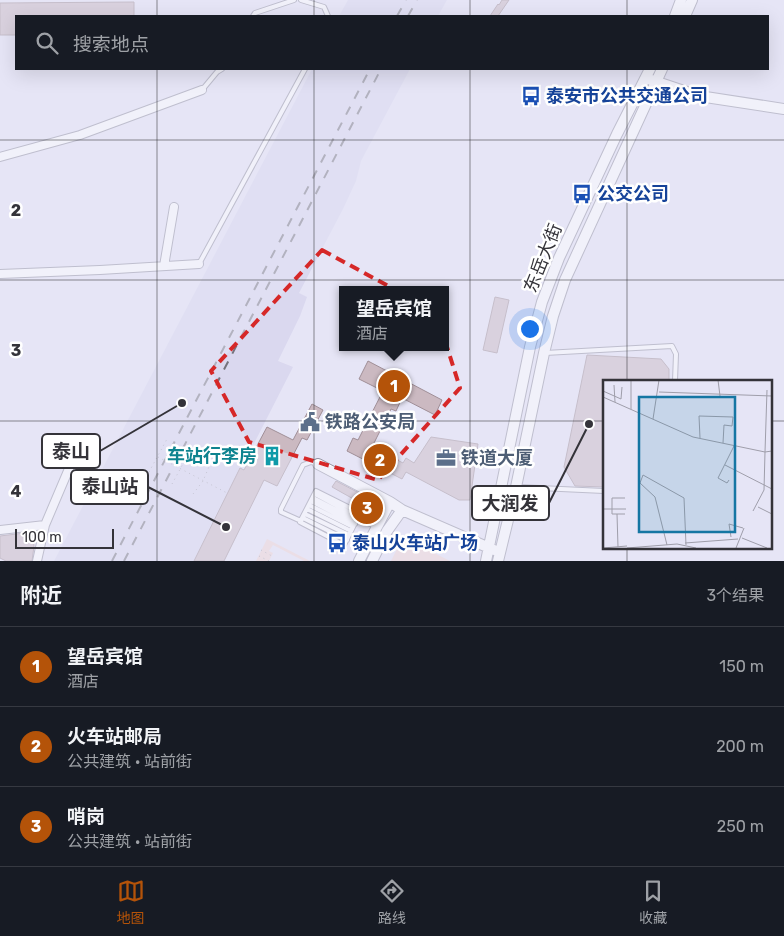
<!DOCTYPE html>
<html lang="zh">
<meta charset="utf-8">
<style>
body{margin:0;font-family:Rubik,"Noto Sans SC",sans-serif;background:#242831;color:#f1f3f6}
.scale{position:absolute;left:15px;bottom:12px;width:99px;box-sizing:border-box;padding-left:5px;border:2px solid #343339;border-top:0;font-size:14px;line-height:18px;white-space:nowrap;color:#343339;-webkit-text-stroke:4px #fff;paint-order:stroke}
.you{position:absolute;left:529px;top:328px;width:18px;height:18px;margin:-12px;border:4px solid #fff;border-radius:50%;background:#1a73e8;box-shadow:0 0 0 8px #1a73e833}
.badge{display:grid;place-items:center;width:32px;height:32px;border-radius:50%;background:#b45309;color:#fff;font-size:16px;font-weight:700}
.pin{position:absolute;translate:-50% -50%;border:2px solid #fff;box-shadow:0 1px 5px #0006}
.popup{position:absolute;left:339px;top:286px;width:110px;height:65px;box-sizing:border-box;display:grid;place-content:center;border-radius:0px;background:#171b24;filter:drop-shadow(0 1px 4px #0005);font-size:16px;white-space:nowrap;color:#9ea1a6}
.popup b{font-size:19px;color:#f1f3f6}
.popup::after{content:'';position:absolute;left:50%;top:100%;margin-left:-10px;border:10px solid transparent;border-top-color:#171b24}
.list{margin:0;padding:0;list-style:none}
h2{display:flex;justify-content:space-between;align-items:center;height:65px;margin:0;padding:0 20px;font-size:21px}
h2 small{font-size:16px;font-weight:400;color:#9ea1a6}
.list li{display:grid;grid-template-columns:32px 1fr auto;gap:15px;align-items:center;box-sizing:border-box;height:80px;padding:0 20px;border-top:1px solid #363941}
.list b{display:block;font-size:19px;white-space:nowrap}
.list p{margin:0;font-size:16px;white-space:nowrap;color:#9ea1a6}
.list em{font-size:16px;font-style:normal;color:#9ea1a6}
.icon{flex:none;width:28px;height:28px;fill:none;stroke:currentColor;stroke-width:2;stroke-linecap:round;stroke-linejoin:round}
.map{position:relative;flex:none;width:784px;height:561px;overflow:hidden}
.search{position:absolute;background:#171b24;box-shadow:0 5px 20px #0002;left:15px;right:15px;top:15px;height:55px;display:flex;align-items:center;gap:12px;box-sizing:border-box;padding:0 18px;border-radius:0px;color:#9ea1a6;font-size:19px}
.sheet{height:305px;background:#171b24}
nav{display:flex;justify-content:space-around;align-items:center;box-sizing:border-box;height:70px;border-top:1px solid #363941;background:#171b24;font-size:14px;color:#9ea1a6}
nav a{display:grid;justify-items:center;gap:2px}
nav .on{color:#b45309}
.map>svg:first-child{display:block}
.commercial{fill:#f1d6d3}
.built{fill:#dad8ef}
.building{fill:#cbb9c1;stroke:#a08f97}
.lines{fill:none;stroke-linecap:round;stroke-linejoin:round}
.lane-casing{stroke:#91909f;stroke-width:6}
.street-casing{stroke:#91909f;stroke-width:10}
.secondary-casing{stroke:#91909f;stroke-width:12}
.path{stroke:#9c9ba7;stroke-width:1;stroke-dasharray:1 4;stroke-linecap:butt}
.lane{stroke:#fff;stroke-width:4}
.street{stroke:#fff;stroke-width:8}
.secondary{stroke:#fff;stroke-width:10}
.rail{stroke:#74737d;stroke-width:2;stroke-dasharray:9 9;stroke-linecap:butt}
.path-bridge{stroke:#9c9ba7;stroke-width:1;stroke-dasharray:1 4;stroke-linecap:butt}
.marked{fill:none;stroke:#d62828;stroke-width:4;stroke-dasharray:10 6;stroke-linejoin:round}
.grid{fill:none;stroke:#343339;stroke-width:1;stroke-opacity:0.55}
.labels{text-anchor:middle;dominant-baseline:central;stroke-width:5;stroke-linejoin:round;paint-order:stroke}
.transit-label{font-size:18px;font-weight:bold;fill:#164399;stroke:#fff;text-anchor:start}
.street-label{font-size:18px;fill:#343339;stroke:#fff}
.service-label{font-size:18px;font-weight:bold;fill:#4e5e75;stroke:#fff;text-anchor:start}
.culture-label{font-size:18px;font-weight:bold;fill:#0d838f;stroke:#fff;text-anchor:end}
.inset-road{fill:none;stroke:#9f9eaa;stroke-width:1}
.view{fill:#1576a3;fill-opacity:0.15;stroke:#1576a3;stroke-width:2.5}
.inset-edge{fill:none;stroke:#343339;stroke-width:2.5}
.grid-label{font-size:16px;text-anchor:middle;font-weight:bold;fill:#343339;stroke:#fff;stroke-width:5;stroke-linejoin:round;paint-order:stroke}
.leader{fill:none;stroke:#343339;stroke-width:2}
.callout-dot{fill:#343339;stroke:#fff;stroke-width:2}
.callout{fill:#fff;stroke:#343339;stroke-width:2}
.callout-label{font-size:19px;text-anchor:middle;font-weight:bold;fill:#343339}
</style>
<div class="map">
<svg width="784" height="561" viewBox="0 0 784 561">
<rect width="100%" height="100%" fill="#e6e5f6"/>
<path class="commercial" d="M403,537L450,561H391Z
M267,539L310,561H304L273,545L269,551L273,553L269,561H256Z"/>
<path class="built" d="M348,0H447L438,16H339Z
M312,69H410L361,161L356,181L343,209L299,293L307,297L300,316L278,361L293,367L194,561H54Z"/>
<path class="building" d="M502,0H509L498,16H490L498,4L499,5Z
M134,2V16H16V35H0V3Z
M495,297L509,300L497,353L483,350Z
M587,355L661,359L669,369V381H604V487L575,486L564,467Z
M368,361L442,400L435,415L402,398L396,411L391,409L372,447L403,463L406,458L414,463L431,437L478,444L470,500H459L406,472L402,479L347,451L353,438L358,440L383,391L359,379Z
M312,404L323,410L307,440L302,438L277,486L264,480L224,561H194L240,468L244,470L267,427L293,440Z
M336,481L361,494L357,501L332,487Z
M33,532L34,546L32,561H6L0,558V536Z"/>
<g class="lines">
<defs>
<path id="lane" d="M301,0L324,7L328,16
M253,16L255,13L294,0
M202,90L217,72L222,69
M199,264L305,69
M545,353L672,346L676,354L675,381
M518,487L604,491
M316,491L360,513L344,545L300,522Z
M315,494L358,517
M313,498L356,520
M311,501L355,524
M309,505L353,527
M307,509L351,531
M305,514L349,535
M303,518L347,540
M357,519L376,526
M301,521L281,512V509L303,465L311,462L316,463"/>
<path id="street" d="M0,157L80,135L202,90
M164,266L174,207
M0,274L100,270L199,264
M45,525L76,452
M0,530L45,525L37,561"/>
<path id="secondary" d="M675,16L681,0
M685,16L692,0
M651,80L699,96L784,109
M318,464L390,502L402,510L494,550
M359,561L390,502
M372,561L387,531L402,510
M486,561L530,347L542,302L559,258L617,134L650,69
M498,561L516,487L544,353L553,316L565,280L662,69"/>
</defs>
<use href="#lane" class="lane-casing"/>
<use href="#street" class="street-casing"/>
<use href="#secondary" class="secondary-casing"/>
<path class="path" d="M149,472L167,439
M172,484L190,451
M193,494L203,481L211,462
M261,550L272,556
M259,556L269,561"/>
<use href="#lane" class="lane"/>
<use href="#street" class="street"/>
<use href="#secondary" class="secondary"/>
<path class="rail" d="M397,16L406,0
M408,16L417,0
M112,561L370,69
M124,561L381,69"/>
<path class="path-bridge" d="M158,457L227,493"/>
</g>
<path d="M0 0H784V561H0ZM322,250L436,312L460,388L378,480L249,442L211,371Z" fill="#e6e5f6" fill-opacity=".55" fill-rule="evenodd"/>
<path class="marked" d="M322,250L436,312L460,388L378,480L249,442L211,371Z"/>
<path class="grid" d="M157,0V16M314,0V16M470,0V16M627,0V16M157,69V561M314,69V561M470,69V561M627,69V381M0,140H784M0,280H784M0,421H604M770,421H784M627,547V561"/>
<defs>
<symbol id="bus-bare" viewBox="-9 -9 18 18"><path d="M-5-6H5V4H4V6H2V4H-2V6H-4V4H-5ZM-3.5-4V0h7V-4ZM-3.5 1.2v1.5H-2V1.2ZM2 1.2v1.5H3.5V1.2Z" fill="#1a4fb4" stroke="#fff" stroke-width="2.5" paint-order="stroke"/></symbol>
<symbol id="civic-bare" viewBox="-9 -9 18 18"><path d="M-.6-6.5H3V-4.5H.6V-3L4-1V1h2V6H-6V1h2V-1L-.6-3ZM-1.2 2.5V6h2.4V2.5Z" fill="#5c6f8a" stroke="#fff" stroke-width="2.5" paint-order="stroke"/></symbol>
<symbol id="building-bare" viewBox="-9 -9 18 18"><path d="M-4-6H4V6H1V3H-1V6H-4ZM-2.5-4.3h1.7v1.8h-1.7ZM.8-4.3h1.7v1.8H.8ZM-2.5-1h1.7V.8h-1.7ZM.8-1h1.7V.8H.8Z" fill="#0f9aa8" stroke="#fff" stroke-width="2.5" paint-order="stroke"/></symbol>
<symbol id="office-bare" viewBox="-9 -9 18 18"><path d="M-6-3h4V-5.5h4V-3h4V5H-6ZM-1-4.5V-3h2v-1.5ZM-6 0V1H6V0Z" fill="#5c6f8a" stroke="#fff" stroke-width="2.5" paint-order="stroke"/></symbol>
</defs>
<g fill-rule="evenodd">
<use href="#bus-bare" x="517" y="82" width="28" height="28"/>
<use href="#bus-bare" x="568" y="180" width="28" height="28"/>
<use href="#civic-bare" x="296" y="408" width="28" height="28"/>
<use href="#building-bare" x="258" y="442" width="28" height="28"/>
<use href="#office-bare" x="432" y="444" width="28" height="28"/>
<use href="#bus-bare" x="323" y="529" width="28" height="28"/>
</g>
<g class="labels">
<g class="transit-label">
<text x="546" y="96">泰安市公共交通公司</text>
<text x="597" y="194">公交公司</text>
<text x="352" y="543">泰山火车站广场</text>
</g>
<g class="street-label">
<text transform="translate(543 258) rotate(-68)">东岳大街</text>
</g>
<g class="service-label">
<text x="325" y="422">铁路公安局</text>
<text x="461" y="458">铁道大厦</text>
</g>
<g class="culture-label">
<text x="257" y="456">车站行李房</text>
</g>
</g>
<g transform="translate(603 380)">
<rect width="169" height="169" fill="#e6e5f6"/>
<path class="inset-road" d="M115,0L117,16M11,5L12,22M0,11L18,19L19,7M56,12L169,16M0,17L90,57L162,72L164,10M28,29V0M50,39L56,0M97,58L96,36L130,37L129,46L121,45L120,63M122,85L169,109M126,100L124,103L115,98L131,66M22,118H9V134H22M155,127L169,134M0,129H23M150,131L161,110L162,72L169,71M14,134L15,167M128,157L126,144L140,148M139,158L164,168M82,163L135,159M64,165L52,117L37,103L40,95L81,118L83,165M0,168L24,166M24,168L74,164L93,168M133,168L141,148"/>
<path class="view" d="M36,17H132V152H36Z"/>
<rect width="169" height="169" class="inset-edge"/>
</g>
<g class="grid-label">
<text x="16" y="216">2</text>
<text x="16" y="356">3</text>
<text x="16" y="497">4</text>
</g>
<path class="leader" d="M182 403L100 451M226 527L148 487M589 424L549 503"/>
<g class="callout-dot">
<circle cx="182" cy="403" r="5"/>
<circle cx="226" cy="527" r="5"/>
<circle cx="589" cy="424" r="5"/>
</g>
<g class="callout">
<rect x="42" y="434" width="58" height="34" rx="5"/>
<rect x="71" y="470" width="77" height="34" rx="5"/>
<rect x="472" y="486" width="77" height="34" rx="5"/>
</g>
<g class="callout-label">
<text x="71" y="458">泰山</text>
<text x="110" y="493">泰山站</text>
<text x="510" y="510">大润发</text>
</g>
</svg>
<div class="scale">100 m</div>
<div class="you"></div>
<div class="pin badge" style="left:394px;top:386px">1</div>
<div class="popup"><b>望岳宾馆</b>酒店</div>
<div class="pin badge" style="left:380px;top:460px">2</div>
<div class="pin badge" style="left:367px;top:508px">3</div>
<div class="search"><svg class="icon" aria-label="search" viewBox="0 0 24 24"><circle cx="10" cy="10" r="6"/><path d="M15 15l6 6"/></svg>搜索地点</div>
</div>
<section class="sheet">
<h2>附近<small>3个结果</small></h2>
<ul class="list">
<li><span class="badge">1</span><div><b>望岳宾馆</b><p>酒店</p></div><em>150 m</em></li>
<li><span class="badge">2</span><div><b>火车站邮局</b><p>公共建筑 · 站前街</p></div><em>200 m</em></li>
<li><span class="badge">3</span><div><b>哨岗</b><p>公共建筑 · 站前街</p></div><em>250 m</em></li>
</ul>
</section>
<nav>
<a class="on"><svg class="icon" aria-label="map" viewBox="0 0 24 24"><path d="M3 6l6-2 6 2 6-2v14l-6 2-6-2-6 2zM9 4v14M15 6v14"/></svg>地图</a>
<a><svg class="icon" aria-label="directions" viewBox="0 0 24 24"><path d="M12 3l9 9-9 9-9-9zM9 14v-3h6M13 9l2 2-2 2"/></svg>路线</a>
<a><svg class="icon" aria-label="saved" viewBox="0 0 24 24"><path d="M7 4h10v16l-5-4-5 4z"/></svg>收藏</a>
</nav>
